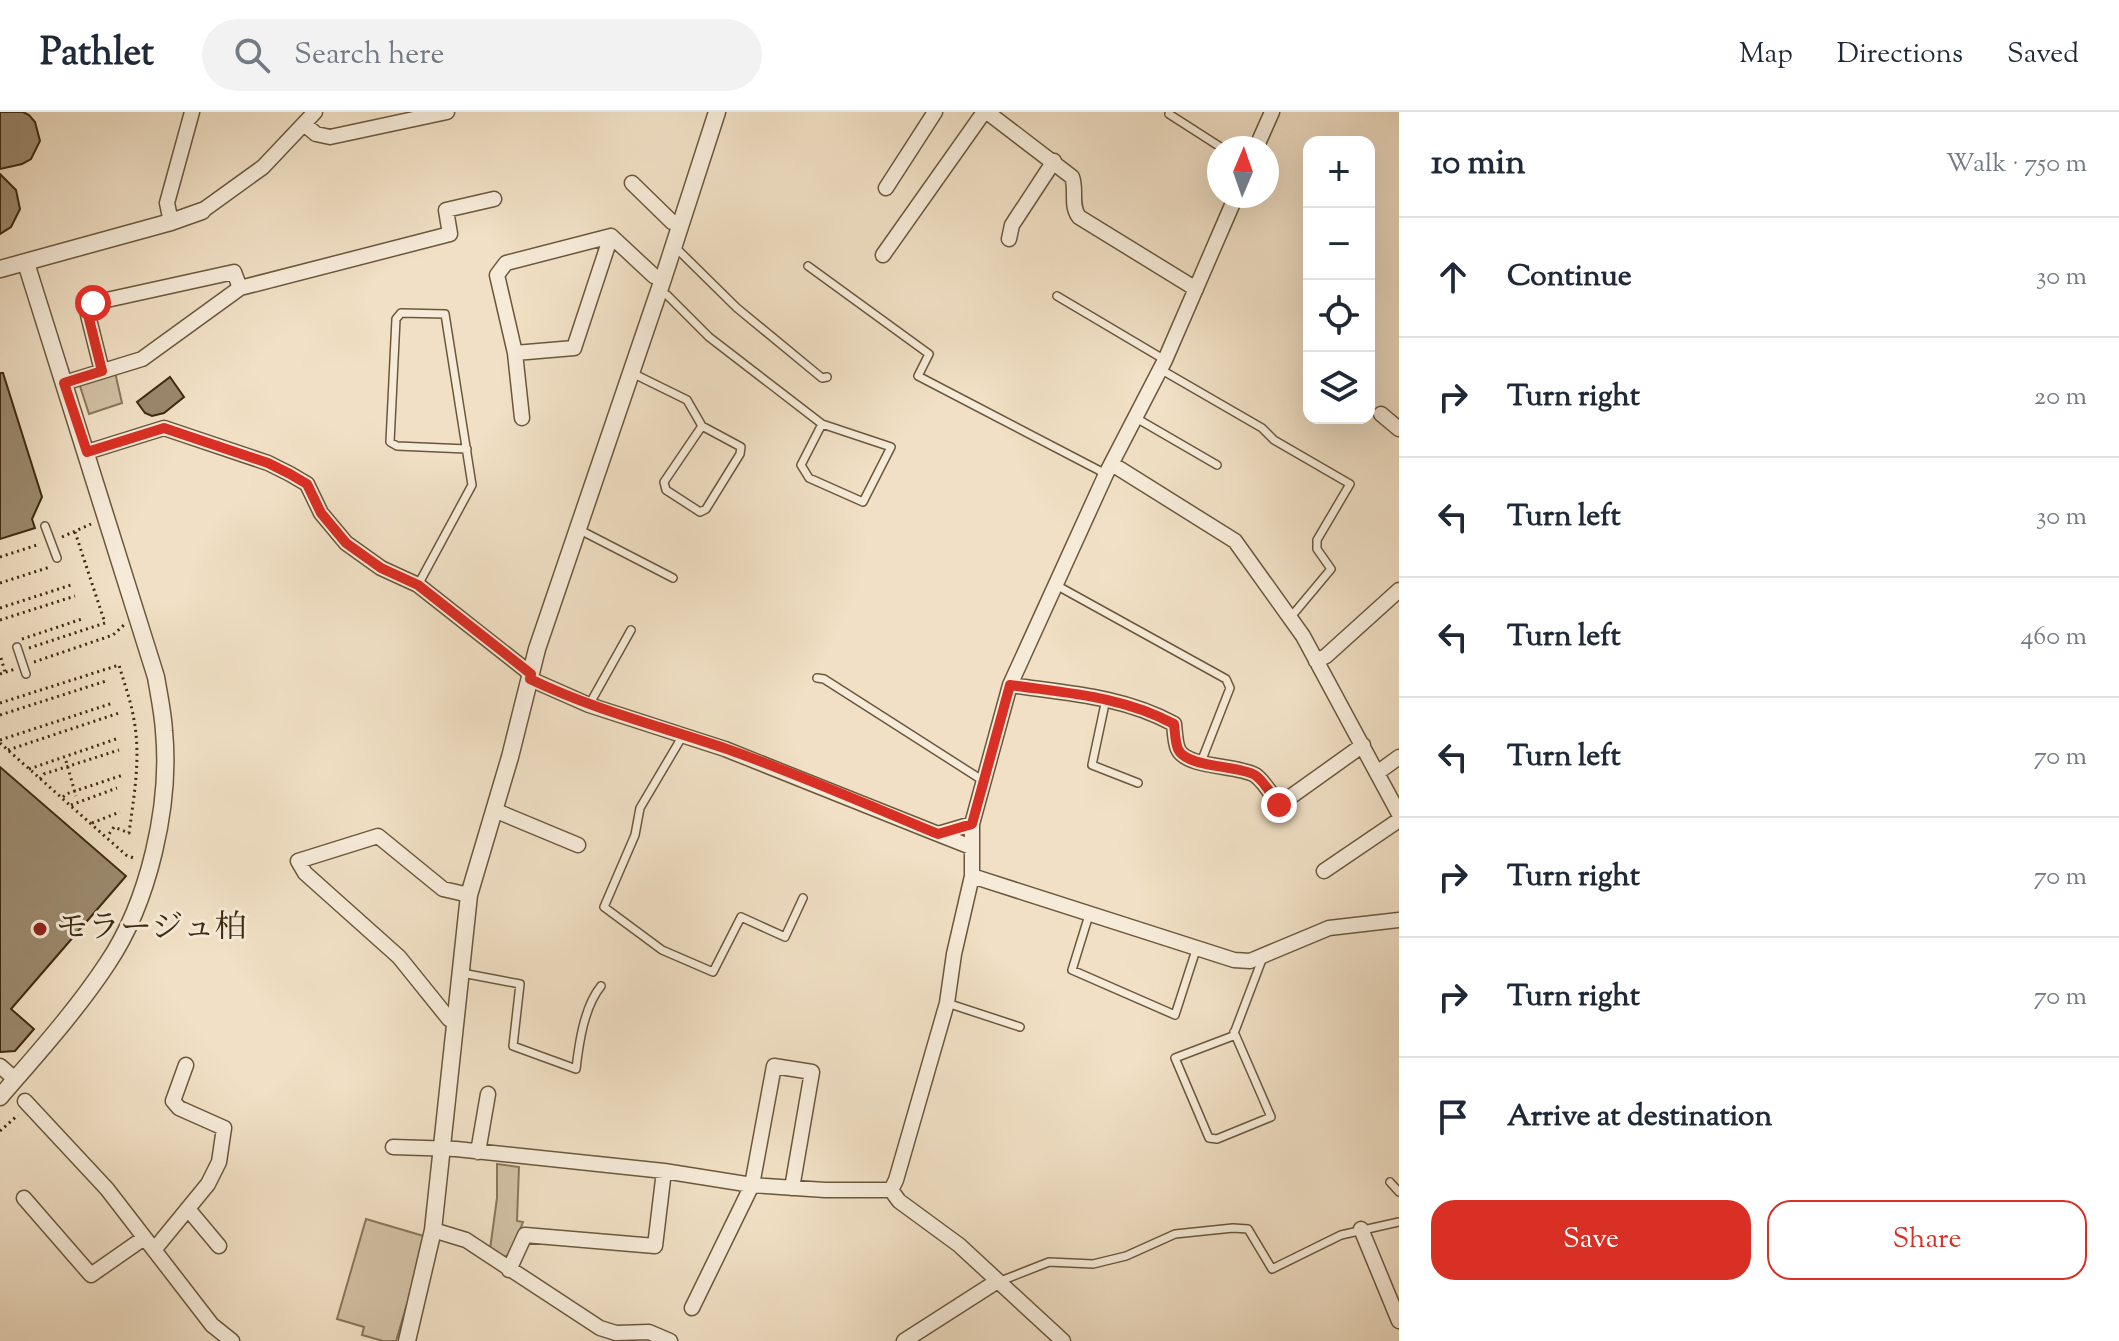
<!DOCTYPE html>
<meta charset="utf-8">
<style>
body{margin:0;font-family:"Sorts Mill Goudy","Noto Serif JP",serif;background:#f2f2f3;color:#1f2937}
.controls{position:absolute;right:24px;top:24px;display:grid;overflow:hidden;border-radius:16px;box-shadow:0 8px 32px #0002}
.controls button{width:72px;height:72px;display:grid;place-items:center;padding:0;border:0;border-bottom:2px solid #e0e1e3;background:#fff;color:#1f2937;font:40px sans-serif}
.compass{position:absolute;left:1207px;top:24px;width:72px;height:72px;border-radius:50%;background:#fff;box-shadow:0 8px 32px #0002;rotate:2deg}
.stop{position:absolute;width:24px;height:24px;margin:-18px;border:6px solid #d93025;border-radius:50%;background:#fff}
.stop.end{background:#d93025;border-color:#fff;box-shadow:0 2px 8px #0008}
.list{margin:0;padding:0;list-style:none}
h2{display:flex;justify-content:space-between;align-items:center;height:104px;margin:0;padding:0 32px;font-size:34px}
h2 small{font-size:26px;font-weight:400;color:#747a83}
.list li{display:grid;grid-template-columns:52px 1fr auto;gap:24px;align-items:center;box-sizing:border-box;height:120px;padding:0 32px;border-top:2px solid #e0e1e3}
.list b{display:block;font-size:30px;white-space:nowrap}
.list em{font-size:26px;font-style:normal;color:#747a83}
.actions{display:flex;gap:16px;padding:24px 32px}
.actions a{flex:1;padding:18px 0;border:2px solid #d93025;border-radius:24px;text-align:center;font-size:28px;color:#d93025}
.actions .main{background:#d93025;color:#fff}
.icon{flex:none;width:44px;height:44px;fill:none;stroke:currentColor;stroke-width:2;stroke-linecap:round;stroke-linejoin:round}
.map{position:relative;flex:none;width:1399px;height:1229px;overflow:hidden}
header{display:flex;align-items:center;gap:48px;box-sizing:border-box;height:112px;padding:0 40px;background:#fff;border-bottom:2px solid #e0e1e3}
header strong{font-size:38px}
nav{display:flex;gap:44px;margin-inline-start:auto;font-size:28px}
.search{width:560px;height:72px;background:#f2f2f3;display:flex;align-items:center;gap:20px;box-sizing:border-box;padding:0 28px;border-radius:44px;color:#747a83;font-size:30px}
main{display:flex}
aside{flex:1;background:#fff}
.map>svg:first-child{display:block}
.green{fill:#d2c1a6;stroke:#88765a;stroke-width:2}
.building{fill:#9b896d;stroke:#3d2a0e;stroke-width:2}
.lines{fill:none;stroke-linecap:round;stroke-linejoin:round}
.service-casing{stroke:#6a583c;stroke-width:10}
.minor-casing{stroke:#6a583c;stroke-width:17}
.tertiary-casing{stroke:#6a583c;stroke-width:19}
.path{stroke:#3d2a0e;stroke-width:3;stroke-dasharray:2 4;stroke-linecap:butt}
.service{stroke:#f6ebd9;stroke-width:7}
.minor{stroke:#f6ebd9;stroke-width:14}
.tertiary{stroke:#f6ebd9;stroke-width:16}
.route{stroke:#d93025;stroke-width:10}
.poi-dot{fill:#8f2418;stroke:#f6ebd9;stroke-width:3}
.labels{text-anchor:middle;dominant-baseline:central;stroke-width:6;stroke-linejoin:round;paint-order:stroke}
.poi-label{font-size:32px;fill:#3d2a0e;stroke:#f6ebd9;text-anchor:start}
</style>
<header>
<strong>Pathlet</strong>
<div class="search"><svg class="icon" aria-label="search" viewBox="0 0 24 24"><circle cx="10" cy="10" r="6"/><path d="M15 15l6 6"/></svg>Search here</div>
<nav><a>Map</a><a>Directions</a><a>Saved</a></nav>
</header>
<main>
<div class="map">
<svg width="1399" height="1229" viewBox="0 0 1399 1229">
<rect width="100%" height="100%" fill="#f1e0c5"/>
<filter id="stains"><feTurbulence type="fractalNoise" baseFrequency=".0025" numOctaves="4"/><feColorMatrix values="0 0 0 0 .2 0 0 0 0 .09 0 0 0 0 .02 0 0 0 .5 -.17"/></filter>
<radialGradient id="worn" r=".72"><stop offset=".6" stop-color="#630" stop-opacity="0"/><stop offset="1" stop-color="#630" stop-opacity=".3"/></radialGradient>
<path class="green" d="M115,260L122,291L89,302L79,271Z
M497,1052L519,1055L517,1109L523,1110L510,1143L503,1145L490,1137L497,1086Z
M366,1107L427,1125L396,1229H383L362,1223L364,1215L337,1207Z"/>
<path class="building" d="M0,0H23L29,3L35,10L40,29L31,47L22,52L0,57Z
M0,62L16,78L20,97L11,115L0,122Z
M0,261H3L42,385L32,407L35,416L0,427Z
M170,265L184,285L164,301L152,304L145,301L137,290Z
M0,655L126,764L11,897L34,917L15,939L0,940Z"/>
<g class="lines">
<defs>
<path id="service" d="M1169,2L1222,36
M675,135L737,196L822,266L827,265
M808,154L929,242L918,264L1106,362
M659,180L667,183L709,225L822,312L891,335L863,390L809,366L801,353L822,312
M1057,184L1165,248
M1160,257L1262,316L1274,328L1350,372L1317,428V437L1331,457L1290,506
M632,261L687,288L702,314L741,335L740,342L706,397L700,400L666,378L664,370L702,314
M1136,306L1217,353
M45,414L57,446
M578,417L673,466
M418,473L472,373L445,202L401,201L396,207L390,330L397,334L467,337
M1056,473L1226,567L1230,576L1201,650
M17,535L26,562
M817,566L824,567L982,668
M1106,587L1092,653L1138,671
M589,593L631,518
M682,625L640,696L635,723L604,795L662,838L713,860L741,805L785,825L803,786
M1089,803L1072,858L1175,903L1196,838
M462,861L520,872L513,934L576,957C579,931 584,895 601,874
M947,891L1020,915
M1234,920L1271,1005L1217,1027L1209,1026L1175,946L1233,924L1263,845
M1390,1070L1399,1080
M998,1170L1049,1150L1093,1152L1126,1144L1175,1122L1233,1116L1248,1117L1272,1157L1341,1123L1399,1110"/>
<path id="minor" d="M987,0L1072,65C1077,78 1070,93 1079,105L1196,177
M304,12L316,22L330,25L447,0
M1256,36L1272,0
M632,71L672,110L680,113
M886,76L935,0
M202,99L263,55L315,0
M171,110L167,91L192,0
M1009,127L1012,113L1054,49
M883,143L984,0
M515,241L574,236L611,124
M102,259L88,203L93,191L234,160L240,176
M64,271L142,247L240,176L450,122L446,98L494,87
M1381,302L1399,317
M522,306L515,241L497,163L506,151L611,124L654,164L663,167
M87,340L164,316L268,351L290,362L307,372L321,401L346,431L381,456L418,473L531,562
M1112,352L1235,429L1303,524L1399,702
M1316,549L1326,544L1399,478
M530,567L589,593L725,637L938,722L972,712
M1010,573C1066,581 1123,584 1174,612C1175,620 1175,630 1178,637C1186,656 1238,653 1255,663C1265,670 1272,684 1279,693L1363,633
M1377,661L1399,645
M494,698L578,733
M938,722L971,735
M1324,759L1399,708
M972,764L1234,848L1250,849L1329,816L1399,808
M455,909L449,907L399,845L305,761L298,749L378,724L443,777L469,783
M0,954L15,967
M25,989L107,1077L212,1213L232,1229
M393,1035L456,1037L664,1059L752,1073L825,1078H891L896,1068L947,891L954,842L972,764V712L1010,573L1106,362L1165,248L1236,84
M478,1040L488,982
M891,1078L899,1089L959,1133L1063,1229
M24,1086L91,1163L144,1126
M188,1097L219,1134
M1361,1117L1399,1209
M433,1118L466,1128L600,1216L616,1221L649,1220L670,1229
M154,1138L208,1072L219,1050L224,1016L179,996L173,989L186,953
M509,1158L525,1123L655,1134L664,1059
M692,1196L752,1073L774,954L812,960L792,1076
M904,1229L996,1170"/>
<path id="tertiary" d="M0,157L171,110L202,99
M0,985C37,942 76,899 107,852C149,790 171,693 164,619C163,601 159,583 156,565L26,151
M407,1229L433,1118L469,783L510,645L537,537L663,167L717,0"/>
</defs>
<use href="#service" class="service-casing"/>
<use href="#minor" class="minor-casing"/>
<use href="#tertiary" class="tertiary-casing"/>
<path class="path" d="M62,425L91,412
M0,445L40,432
M0,471L50,455
M0,496L71,473
M0,508L75,484
M22,527L82,507
M29,536L105,511L75,420
M1,546L5,560
M34,550L113,523L125,512
M0,562L15,557
M0,591L119,553C124,571 131,589 134,608C141,645 134,684 129,721L114,715L107,725
M0,603L106,569
M0,628L113,591
M0,631L126,743L136,747
M8,638L119,601
M66,649L76,684
M29,657L119,626
M40,667L44,662L119,638
M63,685L66,682L123,663
M71,693L117,676
M92,711L120,700
M0,1019L18,1003"/>
<use href="#service" class="service"/>
<use href="#minor" class="minor"/>
<use href="#tertiary" class="tertiary"/>
</g>
<g class="lines">
<path class="route" d="M93,191L88,203L102,259L64,271L87,340L164,316L268,351L290,362L307,372L321,401L346,431L381,456L418,473L531,562L530,567C594,598 660,614 727,637C798,662 868,693 938,722L972,712L1010,573C1066,581 1122,584 1174,612C1175,620 1175,630 1178,637C1186,656 1238,653 1255,663C1265,670 1272,684 1279,693"/>
</g>
<circle class="poi-dot" cx="40" cy="817" r="8"/>
<g class="labels">
<g class="poi-label">
<text x="56" y="817">モラージュ柏</text>
</g>
</g>
<rect width="100%" height="100%" filter="url(#stains)"/>
<rect width="100%" height="100%" fill="url(#worn)"/>
</svg>
<div class="controls">
<button>+</button>
<button>−</button>
<button><svg class="icon" aria-label="locate" viewBox="0 0 24 24"><circle cx="12" cy="12" r="6"/><path d="M12 2v4M12 18v4M2 12h4M18 12h4"/></svg></button>
<button><svg class="icon" aria-label="layers" viewBox="0 0 24 24"><path d="M12 4l9 5-9 5-9-5zM3 14l9 5 9-5"/></svg></button>
</div>
<svg class="compass" viewBox="-18 -18 36 36"><path d="M0-13l5 13h-10z" fill="#e53935"/><path d="M0 13l5-13h-10z" fill="#747a83"/></svg>
<div class="stop" style="left:93px;top:191px"></div>
<div class="stop end" style="left:1279px;top:693px"></div>
</div>
<aside>
<h2>10 min<small>Walk · 750 m</small></h2>
<ul class="list">
<li><svg class="icon" aria-label="ahead" viewBox="0 0 24 24"><path d="M12 20V5M6 11l6-6 6 6"/></svg><div><b>Continue</b></div><em>30 m</em></li>
<li><svg class="icon" aria-label="right" viewBox="0 0 24 24"><path d="M7 20v-9h11M14 6l5 5-5 5"/></svg><div><b>Turn right</b></div><em>20 m</em></li>
<li><svg class="icon" aria-label="left" viewBox="0 0 24 24"><path d="M17 20v-9H6M10 6l-5 5 5 5"/></svg><div><b>Turn left</b></div><em>30 m</em></li>
<li><svg class="icon" aria-label="left" viewBox="0 0 24 24"><path d="M17 20v-9H6M10 6l-5 5 5 5"/></svg><div><b>Turn left</b></div><em>460 m</em></li>
<li><svg class="icon" aria-label="left" viewBox="0 0 24 24"><path d="M17 20v-9H6M10 6l-5 5 5 5"/></svg><div><b>Turn left</b></div><em>70 m</em></li>
<li><svg class="icon" aria-label="right" viewBox="0 0 24 24"><path d="M7 20v-9h11M14 6l5 5-5 5"/></svg><div><b>Turn right</b></div><em>70 m</em></li>
<li><svg class="icon" aria-label="right" viewBox="0 0 24 24"><path d="M7 20v-9h11M14 6l5 5-5 5"/></svg><div><b>Turn right</b></div><em>70 m</em></li>
<li><svg class="icon" aria-label="arrive" viewBox="0 0 24 24"><path d="M6 21V4h12l-3 4 3 4H6"/></svg><div><b>Arrive at destination</b></div></li>
</ul>
<div class="actions"><a class="main">Save</a><a>Share</a></div>
</aside>
</main>
